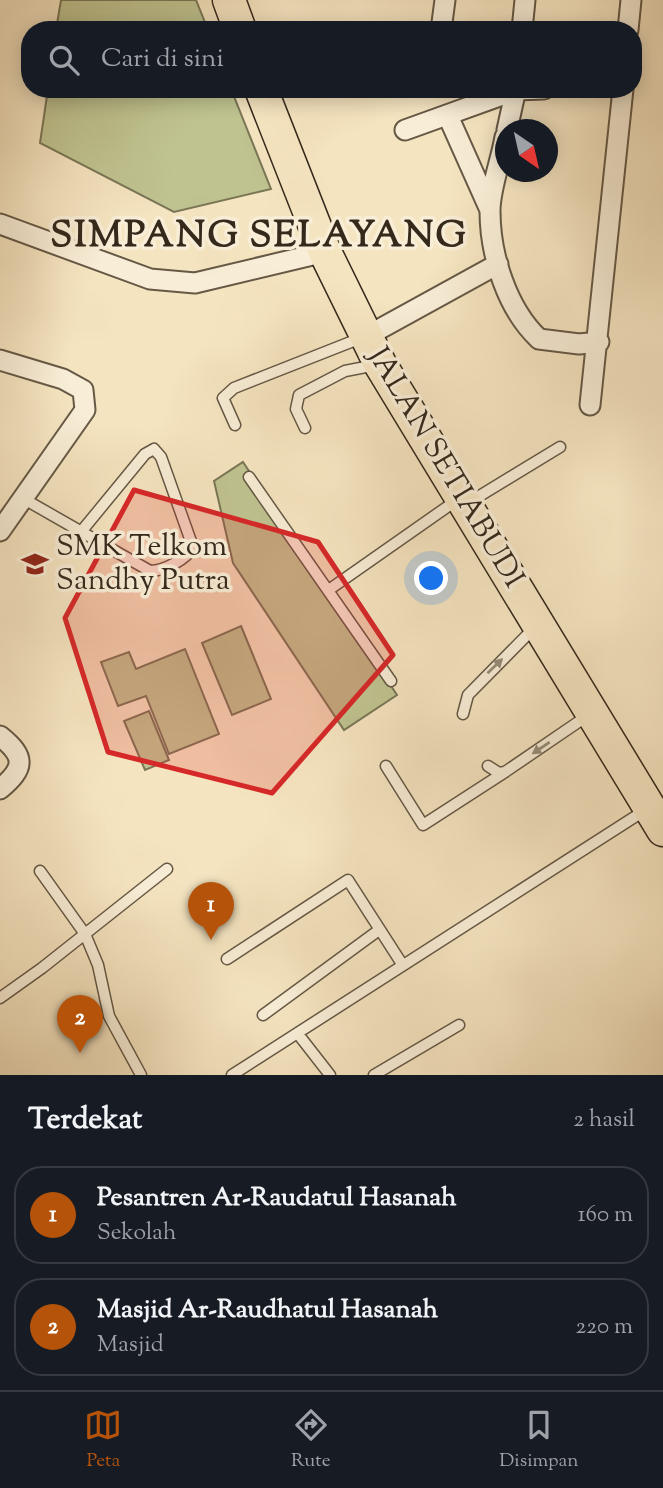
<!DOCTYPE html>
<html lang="id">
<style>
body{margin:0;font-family:"Sorts Mill Goudy",serif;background:#242831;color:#f1f3f6}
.compass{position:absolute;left:495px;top:119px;width:63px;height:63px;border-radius:50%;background:#171b24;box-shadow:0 4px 18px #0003;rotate:146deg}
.you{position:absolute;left:432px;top:579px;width:24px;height:24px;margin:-18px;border:5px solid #fff;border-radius:50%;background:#1a73e8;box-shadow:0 0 0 10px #1a73e833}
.badge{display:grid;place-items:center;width:46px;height:46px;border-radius:50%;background:#b45309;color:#fff;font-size:23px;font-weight:700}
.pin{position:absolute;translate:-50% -58px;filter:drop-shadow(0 2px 4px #0008)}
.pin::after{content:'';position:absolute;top:37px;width:24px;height:21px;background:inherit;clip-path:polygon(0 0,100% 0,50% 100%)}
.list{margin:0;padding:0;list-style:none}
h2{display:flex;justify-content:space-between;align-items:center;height:91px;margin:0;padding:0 28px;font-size:30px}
h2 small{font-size:23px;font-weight:400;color:#9ea1a6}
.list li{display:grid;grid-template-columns:46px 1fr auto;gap:21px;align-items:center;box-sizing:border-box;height:98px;margin:0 14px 14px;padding:0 14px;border:2px solid #363941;border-radius:28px}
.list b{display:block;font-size:26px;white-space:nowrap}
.list p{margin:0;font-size:23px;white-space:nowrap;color:#9ea1a6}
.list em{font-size:23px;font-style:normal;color:#9ea1a6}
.icon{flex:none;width:38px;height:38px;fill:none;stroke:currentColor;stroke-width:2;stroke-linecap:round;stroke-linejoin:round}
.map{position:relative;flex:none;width:663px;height:1075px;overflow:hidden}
.search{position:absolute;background:#171b24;box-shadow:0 4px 18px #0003;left:21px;right:21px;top:21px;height:77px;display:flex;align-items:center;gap:18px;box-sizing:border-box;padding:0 24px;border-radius:28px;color:#9ea1a6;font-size:26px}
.sheet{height:315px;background:#171b24}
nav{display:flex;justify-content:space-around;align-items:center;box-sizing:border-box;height:98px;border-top:2px solid #363941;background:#171b24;font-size:19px;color:#9ea1a6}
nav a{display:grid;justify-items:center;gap:4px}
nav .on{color:#b45309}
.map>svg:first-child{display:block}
.green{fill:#bfc390;stroke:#7a7656;stroke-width:2}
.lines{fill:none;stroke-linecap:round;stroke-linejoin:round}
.lane-casing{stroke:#655845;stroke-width:13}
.street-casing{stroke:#655845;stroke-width:23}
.primary-casing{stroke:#35291c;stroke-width:35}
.lane{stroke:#f8edd6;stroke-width:10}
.street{stroke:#f8edd6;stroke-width:19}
.primary{stroke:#f5e4c0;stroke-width:32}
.oneway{fill:#968b79}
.marked{fill:#d62828;fill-opacity:0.2;stroke:#d62828;stroke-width:5;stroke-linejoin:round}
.labels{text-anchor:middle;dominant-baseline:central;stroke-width:7;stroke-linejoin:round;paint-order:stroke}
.street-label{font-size:30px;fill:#35291c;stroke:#f8edd6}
.poi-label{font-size:30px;fill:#35291c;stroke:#f8edd6;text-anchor:start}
.district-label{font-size:37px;font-weight:bold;letter-spacing:2px;fill:#35291c;stroke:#f8edd6}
</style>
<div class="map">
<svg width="663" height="1075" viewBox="0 0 663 1075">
<rect width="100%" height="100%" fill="#f5e4c0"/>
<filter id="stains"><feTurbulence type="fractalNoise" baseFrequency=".00286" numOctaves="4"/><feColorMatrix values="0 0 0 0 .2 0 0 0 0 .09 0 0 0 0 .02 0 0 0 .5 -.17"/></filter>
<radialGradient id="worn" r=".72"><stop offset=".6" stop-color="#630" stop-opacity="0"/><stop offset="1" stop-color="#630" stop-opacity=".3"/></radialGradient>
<path class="green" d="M61,0H196L208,30H56Z
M48,89H231L271,189L174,212L40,143Z
M243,462L397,695L344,730L233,563L214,481Z
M241,626L271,699L232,715L202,643Z
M185,649L219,734L169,754L146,696L118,706L101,662L129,652L136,669Z
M149,711L169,760L145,770L124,721Z"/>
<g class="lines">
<defs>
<path id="lane" d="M235,425L223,398L234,388L361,338
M305,428L296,409L299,395L345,371L376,365
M249,477L391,681
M24,499L150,571C164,571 187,559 193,547L161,457L154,449L145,454L80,533
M468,503L560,447
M330,589L457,500
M463,714L468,695L534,628
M386,766L423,825L505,772
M488,766L499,773L505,772L590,714
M40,871L85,934L98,965L109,1016L141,1075
M227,959L348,880L402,964
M0,998L42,968L167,869
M263,1015L379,930
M298,1034L330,1075
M232,1075L647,809
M374,1075L459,1025"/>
<path id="street" d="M441,30L445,0
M522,30L525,0
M628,30L631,0
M448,116L490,210
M405,130L516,90L544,89
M507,130L516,89
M505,137C501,161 490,188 490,211C490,255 507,309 539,339L579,344L599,342
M0,224L150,279L195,283L325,252
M367,336L498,264
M0,360L63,379L83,390L85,410L0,531
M590,405L623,89
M0,736C26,757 25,768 0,789"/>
<path id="primary" d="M229,0L240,30
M261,89L325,252L380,364L663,830"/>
</defs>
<use href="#lane" class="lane-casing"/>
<use href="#street" class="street-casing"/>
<use href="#primary" class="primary-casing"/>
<use href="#lane" class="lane"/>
<use href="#street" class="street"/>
<use href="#primary" class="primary"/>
</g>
<defs><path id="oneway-solid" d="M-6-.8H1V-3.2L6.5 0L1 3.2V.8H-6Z" transform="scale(1.75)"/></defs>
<g class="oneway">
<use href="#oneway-solid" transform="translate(495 666) rotate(-44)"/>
<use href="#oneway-solid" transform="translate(541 748) rotate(146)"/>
</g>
<path class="marked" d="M134,490L318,542L393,655L272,793L108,752L65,618Z"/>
<defs>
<symbol id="school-bare" viewBox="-9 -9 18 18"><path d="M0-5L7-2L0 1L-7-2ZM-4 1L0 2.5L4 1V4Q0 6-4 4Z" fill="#8f2418" stroke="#f8edd6" stroke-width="2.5" paint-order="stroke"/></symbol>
</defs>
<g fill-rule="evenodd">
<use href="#school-bare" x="16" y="545" width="38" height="38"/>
</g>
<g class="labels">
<g class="street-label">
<text transform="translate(445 468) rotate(59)">JALAN SETIABUDI</text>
</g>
<g class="poi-label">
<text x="56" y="547">SMK Telkom<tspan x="56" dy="34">Sandhy Putra</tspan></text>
</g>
<g class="district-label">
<text x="259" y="237">SIMPANG SELAYANG</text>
</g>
</g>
<rect width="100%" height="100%" filter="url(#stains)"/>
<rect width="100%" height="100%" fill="url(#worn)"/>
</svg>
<svg class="compass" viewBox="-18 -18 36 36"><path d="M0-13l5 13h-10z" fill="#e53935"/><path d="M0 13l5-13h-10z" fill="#9ea1a6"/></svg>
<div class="you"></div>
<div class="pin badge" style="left:211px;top:940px">1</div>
<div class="pin badge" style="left:80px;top:1053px">2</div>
<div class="search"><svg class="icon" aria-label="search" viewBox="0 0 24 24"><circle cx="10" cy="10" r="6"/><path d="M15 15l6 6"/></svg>Cari di sini</div>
</div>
<section class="sheet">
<h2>Terdekat<small>2 hasil</small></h2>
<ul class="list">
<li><span class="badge">1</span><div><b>Pesantren Ar-Raudatul Hasanah</b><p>Sekolah</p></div><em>160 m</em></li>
<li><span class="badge">2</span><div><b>Masjid Ar-Raudhatul Hasanah</b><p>Masjid</p></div><em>220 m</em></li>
</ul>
</section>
<nav>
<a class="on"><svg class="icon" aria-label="map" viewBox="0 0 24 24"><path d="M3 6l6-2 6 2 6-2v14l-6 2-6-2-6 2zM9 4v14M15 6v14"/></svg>Peta</a>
<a><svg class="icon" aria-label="directions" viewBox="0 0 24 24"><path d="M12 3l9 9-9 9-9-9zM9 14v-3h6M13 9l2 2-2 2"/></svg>Rute</a>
<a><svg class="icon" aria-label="saved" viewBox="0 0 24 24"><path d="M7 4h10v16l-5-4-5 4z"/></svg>Disimpan</a>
</nav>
